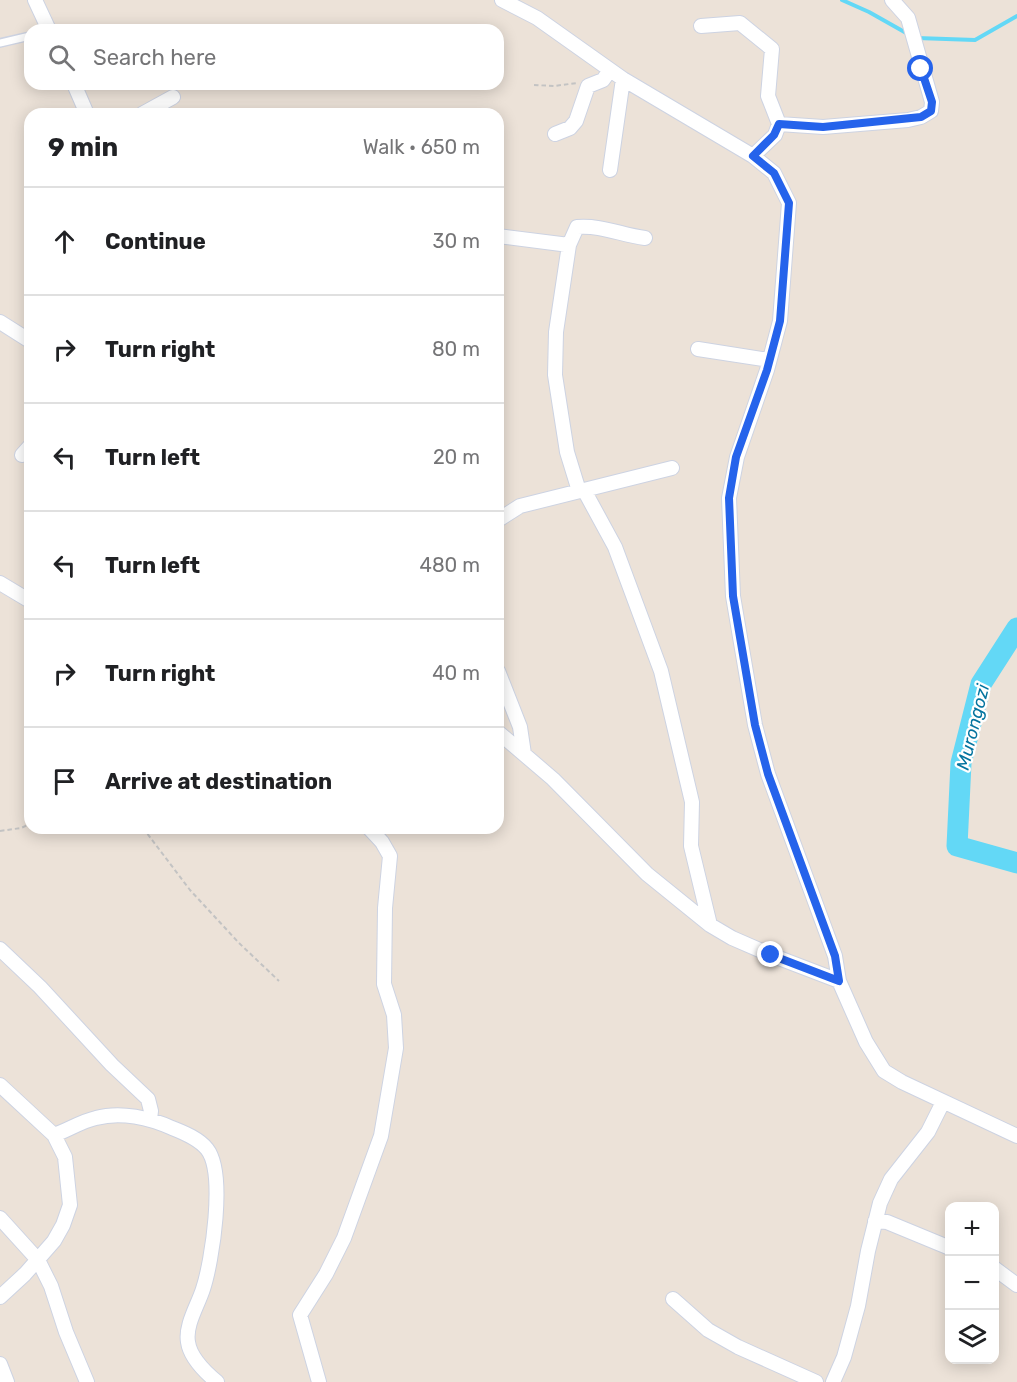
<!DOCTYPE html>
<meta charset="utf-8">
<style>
body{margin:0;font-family:Rubik,sans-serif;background:#f6f6f6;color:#202124}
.controls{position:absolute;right:18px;bottom:18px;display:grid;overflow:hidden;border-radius:12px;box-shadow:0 3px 15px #0003}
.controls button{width:54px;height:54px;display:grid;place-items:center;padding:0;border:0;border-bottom:2px solid #e0e0e0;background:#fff;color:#202124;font:30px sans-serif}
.stop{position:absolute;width:18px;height:18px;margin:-14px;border:4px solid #2563eb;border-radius:50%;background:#fff}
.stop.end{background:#2563eb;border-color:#fff;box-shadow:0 2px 6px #0008}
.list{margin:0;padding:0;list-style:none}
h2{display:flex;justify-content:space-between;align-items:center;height:78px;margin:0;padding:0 24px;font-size:26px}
h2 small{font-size:20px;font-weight:400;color:#757577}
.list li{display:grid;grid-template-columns:39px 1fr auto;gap:18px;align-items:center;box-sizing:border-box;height:108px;padding:0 24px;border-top:2px solid #e0e0e0}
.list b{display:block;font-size:22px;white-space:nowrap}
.list em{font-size:20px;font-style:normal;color:#757577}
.icon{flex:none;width:33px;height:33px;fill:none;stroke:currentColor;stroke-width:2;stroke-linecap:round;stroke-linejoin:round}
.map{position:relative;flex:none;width:1017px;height:1382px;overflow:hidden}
.search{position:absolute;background:#fff;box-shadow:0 3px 15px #0003;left:24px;top:24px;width:480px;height:66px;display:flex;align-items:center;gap:15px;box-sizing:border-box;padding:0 21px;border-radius:18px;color:#757577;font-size:22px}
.panel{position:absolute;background:#fff;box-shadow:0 3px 15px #0003;left:24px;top:108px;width:480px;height:726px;border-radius:18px}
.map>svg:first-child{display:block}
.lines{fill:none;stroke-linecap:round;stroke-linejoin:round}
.stream{stroke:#63d8f6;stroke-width:4}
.river{stroke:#63d8f6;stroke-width:21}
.service-casing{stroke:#cdd3e2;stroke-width:10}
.minor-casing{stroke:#cdd3e2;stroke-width:16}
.path{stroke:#c3c3c3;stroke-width:2;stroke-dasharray:4.5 3;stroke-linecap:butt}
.service{stroke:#fff;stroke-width:7}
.minor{stroke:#fff;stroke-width:14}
.route{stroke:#2563eb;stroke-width:8}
.labels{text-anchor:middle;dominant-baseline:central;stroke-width:4.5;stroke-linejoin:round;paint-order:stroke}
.water-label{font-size:18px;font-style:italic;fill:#04749f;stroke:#fff}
</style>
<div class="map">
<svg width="1017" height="1382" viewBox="0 0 1017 1382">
<rect width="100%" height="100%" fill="#ece2d8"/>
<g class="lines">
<path class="stream" d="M842,0L869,12L908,34
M917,38L975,40L1017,16"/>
<path class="river" d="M1017,628L981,684L961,763L957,846L1017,863"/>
<defs>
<path id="service" d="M0,43L30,36"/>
<path id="minor" d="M35,0L49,30
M502,0L537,18L623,79L753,156L774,173L789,203L780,321L767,370L737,457L729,498L733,596L755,725L768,774L835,956L839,981L866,1042L884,1071L902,1082L1017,1136
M701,26L740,23L772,49L768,96L779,124
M74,84L87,114
M142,114L173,97
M555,134L570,128L576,121L588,86L603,80L610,70
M753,156L775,135L779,124L823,127L908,120L921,117L931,111L932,102L908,18L892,0
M610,170L623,79
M498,236L569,245
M0,322L30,341
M698,349L769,360
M22,455L30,446
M584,490L615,547L661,671L692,802L691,846L710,925
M579,491L567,452L555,375L556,332L569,245L577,227C602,225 621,235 645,238
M498,520L520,506L672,468
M0,583L30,601
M498,671L520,727L524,754
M498,732L553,779L647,874L710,925L732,938L771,955L839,981
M0,949L40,987L112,1065L148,1099L151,1111L150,1119
M0,1085L54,1135L65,1157L70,1205L63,1225L54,1241L25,1274L0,1297
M54,1135C68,1130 82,1121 96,1118C121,1111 150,1118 172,1128C185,1133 199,1139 207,1149C226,1173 212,1262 203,1289C198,1305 185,1325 188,1342C190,1357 205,1372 217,1382
M0,1218L38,1260L51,1286L66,1332L87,1382
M875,1221L887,1222L950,1248
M994,1268L1017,1285
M673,1299L708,1330L738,1347L816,1382
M0,1364L7,1382
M319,1382L300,1315L326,1274L344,1238L381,1136L396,1048L394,1015L384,984L385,908L390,856L382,842L369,828
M833,1382L844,1357L858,1306L868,1251L880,1203L891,1179L928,1132L943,1102"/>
</defs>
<use href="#service" class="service-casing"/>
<use href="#minor" class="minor-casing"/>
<path class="path" d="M534,85L554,86L577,83
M143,828L190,890L239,943L279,981
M0,831L21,828L30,824"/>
<use href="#service" class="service"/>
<use href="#minor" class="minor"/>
</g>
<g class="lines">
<path class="route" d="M771,955L839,981L835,956L768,774L755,725L733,596L729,498L736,457L767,370L780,321L789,203L774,173L753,156L774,135L779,124L823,127L921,117L931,111L932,102L921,69"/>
</g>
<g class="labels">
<g class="water-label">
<text transform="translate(973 727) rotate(-76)">Murongozi</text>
</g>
</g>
</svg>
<div class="controls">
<button>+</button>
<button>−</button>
<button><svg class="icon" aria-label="layers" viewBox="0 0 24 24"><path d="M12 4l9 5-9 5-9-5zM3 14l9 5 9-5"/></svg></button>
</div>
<div class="stop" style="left:921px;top:69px"></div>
<div class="stop end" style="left:771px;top:955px"></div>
<div class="search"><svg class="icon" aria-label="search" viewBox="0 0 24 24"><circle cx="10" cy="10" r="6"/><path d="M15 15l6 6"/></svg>Search here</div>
<section class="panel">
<h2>9 min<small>Walk · 650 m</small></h2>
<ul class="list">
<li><svg class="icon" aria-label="ahead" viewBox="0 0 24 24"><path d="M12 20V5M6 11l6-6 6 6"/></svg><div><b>Continue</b></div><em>30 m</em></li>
<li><svg class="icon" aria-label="right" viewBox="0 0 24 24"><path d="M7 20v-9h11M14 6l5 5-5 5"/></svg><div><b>Turn right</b></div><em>80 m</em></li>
<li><svg class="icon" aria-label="left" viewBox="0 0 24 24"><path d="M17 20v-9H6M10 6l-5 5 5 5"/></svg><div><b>Turn left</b></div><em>20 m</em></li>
<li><svg class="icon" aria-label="left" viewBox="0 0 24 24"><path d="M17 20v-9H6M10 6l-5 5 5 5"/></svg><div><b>Turn left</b></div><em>480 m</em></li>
<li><svg class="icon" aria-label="right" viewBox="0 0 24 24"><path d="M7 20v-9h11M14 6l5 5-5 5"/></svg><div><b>Turn right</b></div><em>40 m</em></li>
<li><svg class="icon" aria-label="arrive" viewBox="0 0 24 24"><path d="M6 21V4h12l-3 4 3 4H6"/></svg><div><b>Arrive at destination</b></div></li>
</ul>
</section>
</div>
